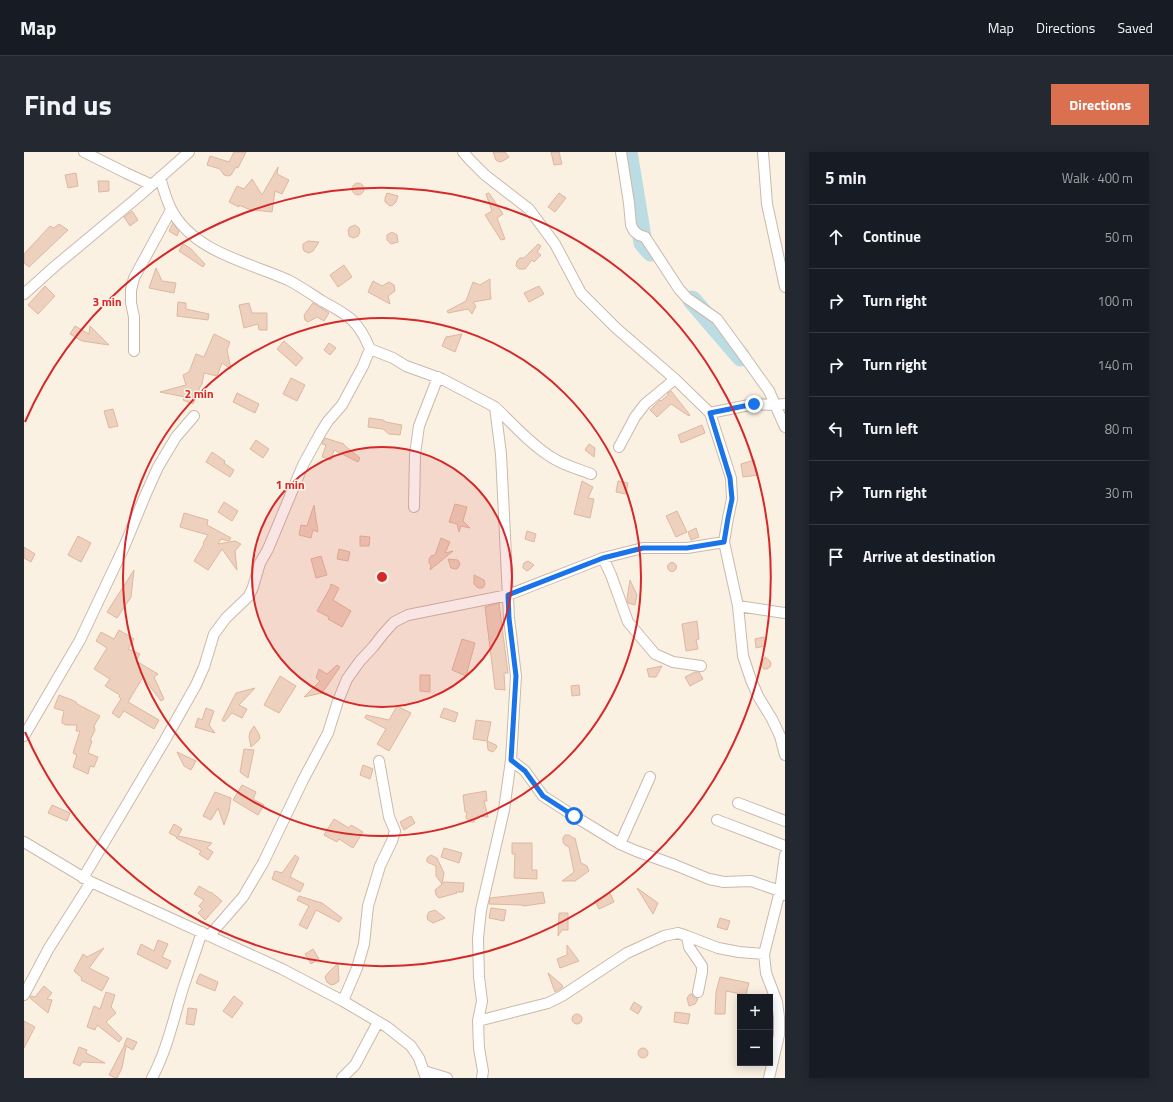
<!DOCTYPE html>
<meta charset="utf-8">
<style>
body{margin:0;font-family:"Titillium Web",sans-serif;background:#242831;color:#f1f3f6}
.controls{position:absolute;right:12px;bottom:12px;display:grid;overflow:hidden;border-radius:0px;box-shadow:0 2px 10px #0003}
.controls button{width:36px;height:36px;display:grid;place-items:center;padding:0;border:0;border-bottom:1px solid #363941;background:#171b24;color:#f1f3f6;font:20px sans-serif}
.stop{position:absolute;width:12px;height:12px;margin:-9px;border:3px solid #1a73e8;border-radius:50%;background:#fff}
.stop.end{background:#1a73e8;border-color:#fff;box-shadow:0 1px 4px #0008}
.list{margin:0;padding:0;list-style:none}
h2{display:flex;justify-content:space-between;align-items:center;height:52px;margin:0;padding:0 16px;font-size:17px}
h2 small{font-size:13px;font-weight:400;color:#9ea1a6}
.list li{display:grid;grid-template-columns:26px 1fr auto;gap:12px;align-items:center;box-sizing:border-box;height:64px;padding:0 16px;border-top:1px solid #363941}
.list b{display:block;font-size:15px;white-space:nowrap}
.list em{font-size:13px;font-style:normal;color:#9ea1a6}
.icon{flex:none;width:22px;height:22px;fill:none;stroke:currentColor;stroke-width:2;stroke-linecap:round;stroke-linejoin:round}
.map{position:relative;flex:none;width:761px;height:926px;overflow:hidden;border-radius:0px}
header{display:flex;align-items:center;gap:24px;box-sizing:border-box;height:56px;padding:0 20px;background:#171b24;border-bottom:1px solid #363941}
header strong{font-size:19px}
nav{display:flex;gap:22px;margin-inline-start:auto;font-size:14px}
.intro{display:flex;align-items:center;justify-content:space-between;box-sizing:border-box;height:96px;padding:0 24px}
h1{margin:0;font-size:28px}
.button{padding:10px 18px;border-radius:0px;background:#db7051;color:#fff;font-size:14px;font-weight:700}
main{display:flex;gap:24px;padding:0 24px}
aside{flex:1;background:#171b24;border-radius:0px;box-shadow:0 2px 10px #0003}
.map>svg:first-child{display:block}
.lines{fill:none;stroke-linecap:round;stroke-linejoin:round}
.river{stroke:#badce2;stroke-width:19}
.building{fill:#edd0bd;stroke:#dfb79f}
.street-casing{stroke:#cab9ab;stroke-width:12}
.street{stroke:#fff;stroke-width:10}
.route{stroke:#1a73e8;stroke-width:5}
.ring{fill:none;stroke:#d62828;stroke-width:2}
.centre{fill:#d62828;stroke:#fdf5e9;stroke-width:2}
.ring-label{font-size:12px;text-anchor:middle;font-weight:bold;fill:#d62828;stroke:#fdf5e9;stroke-width:3;stroke-linejoin:round;paint-order:stroke}
</style>
<header>
<strong>Map</strong>
<nav><a>Map</a><a>Directions</a><a>Saved</a></nav>
</header>
<div class="intro"><h1>Find us</h1><a class="button">Directions</a></div>
<main>
<div class="map">
<svg width="761" height="926" viewBox="0 0 761 926">
<rect width="100%" height="100%" fill="#faf1e3"/>
<g class="lines">
<path class="river" d="M604,0L619,91L627,100
M668,148L717,205"/>
</g>
<path class="building" d="M210,0H222L214,16L212,15L207,23L204,24L200,23L196,17L183,13L186,4L205,10Z
M469,0H481L485,5L479,9L475,10L472,8Z
M527,0H535L538,12L530,13Z
M254,15L253,22L265,28L258,42L251,39L248,60L229,58V59L215,53V55L205,50L213,34L220,37L228,27L238,43Z
M52,21L54,34L44,36L41,23Z
M74,29H85V39L75,40Z
M328 37a6 6 0 1 1 12 0a6 6 0 1 1-12 0Z
M363,41L374,44L372,50L369,53L366,54L361,50V46Z
M465,41L479,62L473,66L481,87L477,88L461,63L468,59L462,42Z
M535,41L542,46L531,60L524,55Z
M108,59L114,68L106,74L100,65Z
M149,71L155,79L153,84L145,79Z
M35,72L44,78L5,115L0,111V102L26,74L30,76Z
M331,73L335,76L336,80L334,84L329,86L325,84L324,78L326,75Z
M368,80L373,83L374,90L367,92L363,88V83Z
M284,89L295,90L289,99L285,101L280,99L279,96V92Z
M159,92L166,96L181,112L179,115L155,99Z
M514,92L517,94L513,100L517,103L510,110L508,108L501,117H495L492,114L493,109L496,106H500Z
M320,113L328,125L314,135L306,123Z
M132,116L138,129L152,131L150,141L125,136Z
M466,127V136L467,147L449,150L452,154L448,162L444,157L424,161L423,159L442,149L449,130L456,133Z
M349,129L358,134L365,130L370,133L371,139L364,144L366,152L344,140Z
M21,134L31,144L14,162L4,153Z
M515,134L520,142L505,150L500,141Z
M154,150L162,151V157L185,162L184,168L153,164Z
M225,151L228,161H243V178H235L234,172L220,176L215,153Z
M289,151L305,161L300,169L293,165L284,170L281,168L280,163Z
M51,174L65,182L66,174L85,193L58,189L46,182Z
M190,182L206,190L203,198L207,217L198,211L193,224L180,221L178,232L176,235L169,252L159,248L161,245L136,240L162,233L159,223L165,220L172,202L180,205Z
M438,182L431,200L418,194L422,185Z
M260,189L279,206L272,214L253,197Z
M305,191L312,196L306,203L300,198Z
M267,226L281,233L273,249L259,242Z
M647,239L666,263L665,264L647,252L633,265L626,258L636,248L637,249L644,243V241Z
M213,241L235,252L231,261L209,250Z
M89,257L94,274L85,276L80,259Z
M345,266L359,268L362,270L378,273L376,283L365,282L359,277L344,275Z
M678,273L681,281L657,291L654,283Z
M301,286L320,292V293L336,306L334,310L310,298L307,308L298,305L302,293L298,292Z
M232,288L245,297L239,306L226,297Z
M565,292L571,296L570,305L561,298Z
M188,300L201,309L200,311L210,318L206,325L182,310Z
M730,308L734,323L719,325L717,312Z
M558,329L569,335L564,346L570,347L566,366L550,362Z
M594,329L604,331L602,342L592,340Z
M200,350L214,359L208,369L194,360Z
M431,352L443,355L439,369L446,376L437,374L435,380L433,372L425,370Z
M290,353L294,380L289,378L287,386L275,383L277,373L283,374Z
M653,359L663,380L652,385L642,364Z
M160,361L184,368L183,373L207,386L205,389L197,387L194,392L211,389L217,392L211,399L213,418L198,397L184,418L170,409L180,392L179,391L184,383L156,375Z
M672,376L675,385L667,388L664,380Z
M503,379L512,382L510,390L501,387Z
M54,384L67,391L57,410L44,403Z
M336,384L346,385L345,394H336Z
M417,386L426,390L421,401L429,399L406,418L407,413L405,411V407L407,404L411,403Z
M0,395L11,402L7,410L0,406Z
M315,397L326,400L324,409L313,407Z
M297,404L303,423L292,426L287,407Z
M424,407L434,408L436,412L434,416L432,417L427,416Z
M504,409L510,413L506,417L503,419L499,416V414L500,411Z
M643.5 415a4.5 4.5 0 1 1 9 0a4.5 4.5 0 1 1-9 0Z
M110,418L107,445L93,466L83,460Z
M450,423L460,428L461,432L459,436H454L450,432Z
M606,428L613,443L611,453L604,451L603,447Z
M307,432L315,436L309,448L327,459L318,475L304,467L305,465L293,459L306,436Z
M475,451L484,521H480L481,538L471,537L461,455Z
M673,469L675,487L672,488L674,497L662,499L658,472Z
M95,478L110,487L104,497L116,502L112,509L134,522L130,525L140,547L137,549L119,525L104,550L135,568L130,577L100,559L95,566L88,561L97,547L95,545L96,543L81,534L86,527L70,517L83,496L72,489L77,480L90,487Z
M740,485L741,494L732,496L731,487Z
M438,487L451,491L442,524L428,518Z
M741,505L746,509L747,512L746,515L743,517H740L737,513Z
M313,513L316,515L298,541L280,545L296,529L292,526L295,517L303,522Z
M638,514L632,525H625L623,517Z
M671,520H675L679,527L666,534L661,525Z
M396,523H406V540L396,539Z
M256,524L272,534L255,561L240,553Z
M555,533L556,543L548,544L547,534Z
M231,536L215,553L223,557L218,566L208,561L200,570L198,568L212,541Z
M35,543L48,548L52,550L53,552L76,564L70,574L71,578L66,588L68,589L64,601L74,605L70,615L66,614L64,622L49,615L53,603L49,601L56,579H52L53,573H42L38,571V568L40,559L30,556Z
M373,554L387,561L365,599L353,592L362,577L341,566L342,563L365,568Z
M182,556L190,559L185,573L191,581L171,575L174,566L178,568Z
M420,556L434,561L431,570L416,565Z
M452,568L467,570L463,589L472,593L473,595L469,600L464,598L463,589L449,587Z
M230,574L235,582L236,586L234,589L227,595L225,585L226,580Z
M220,597L230,598L224,626L216,620Z
M153,600L172,609L167,618L160,614Z
M339,613L349,617L346,627L336,623Z
M218,633L232,640L229,647L240,653L234,663L209,648Z
M462,639L463,649H460L464,665L453,664L450,670H445L442,666L443,660H441L439,643Z
M191,640L207,646L205,659L200,673L194,656L187,668L179,664Z
M28,653L46,661L43,669L24,661Z
M387,664L391,671L380,678L376,670Z
M310,667L325,676L327,673L339,680L329,696L315,687L313,690L300,683Z
M150,672L158,677L154,684L188,691L183,696L189,700L184,708L175,702L177,699L152,686L153,685L145,681Z
M541,683H545L549,686H551L557,711L563,714L565,719L551,729H538L550,720L545,695L541,693L539,690V686Z
M488,691H508V718H513V727L490,726L491,702H488Z
M420,696L438,701L435,711L417,705Z
M271,703L275,706L266,725L280,732L276,740L248,727L251,719L258,721Z
M407,703L413,706L420,721L418,732L420,730L440,731L439,740H432L433,741L415,746L412,743L411,738L418,732L412,724V714L403,710V706Z
M175,734L187,741V740L198,749L181,768L174,761L178,757L175,754L180,748L170,742Z
M613,736L634,751L629,762Z
M519,740L521,751L499,754V753L465,752L466,746Z
M586,741L590,750L575,757L571,749Z
M275,744L298,751L318,766L315,770L292,758L283,777L275,773L285,754L273,748Z
M467,756L482,758L480,769L465,766Z
M411,758L421,766L409,771L404,768L403,764L405,760Z
M535,761H544V778H538L534,784Z
M696,766L706,769L703,778L693,775Z
M134,788L144,792L138,805L147,809L143,817L113,802L117,792L130,799Z
M543,793L555,809L536,816L533,807L543,803Z
M80,796L65,816L85,826L78,839L57,828L58,826L50,819L59,802L63,805Z
M289,797L295,807L287,812L281,802Z
M314,811L315,829L311,832L307,833L303,830L301,825L304,821Z
M524,821L538,833L539,835L531,840Z
M176,822L194,830L191,839L172,831Z
M696,825L725,831L722,843L702,839L701,862H691L692,840Z
M20,834L28,841L23,847L28,848L24,861L6,846L7,844L11,845Z
M82,840L91,843L87,855L92,861L82,870L98,886L95,890L73,873L71,878L63,875L70,854L76,857Z
M666,842H668L669,845L674,847L671,852L665,854L663,846Z
M210,844L219,851L208,866L199,859Z
M610,850L618,855L614,862L606,857Z
M164,856L173,857L170,873L162,872Z
M651,860L666,862L664,872L650,870Z
M548 867a5 5 0 1 1 10 0a5 5 0 1 1-10 0Z
M0,869L11,875L0,896Z
M103,886L113,890L109,898L100,893Z
M100,894L102,895L98,916L93,926H92L85,923Z
M55,895L63,898L62,901L81,911L58,910L56,914L49,911Z
M614 901a5 5 0 1 1 10 0a5 5 0 1 1-10 0Z"/>
<g class="lines">
<defs>
<path id="street" d="M60,0L102,21L128,33
M439,0L446,8L461,23L505,57L531,92L557,141L592,176L651,227L686,261L707,326L708,347L704,366L700,390L714,454L719,504L727,528L734,544L748,567L756,584L761,603
M597,0L605,51L607,73L610,79L615,83L621,85L655,137L663,146L693,167L720,204L745,239L761,275
M739,0L743,52L761,135
M0,142L30,115L114,45L165,0
M346,197L369,206L382,214L418,227L471,255L477,302L485,466L492,524L487,608L480,658L457,758L454,786L455,825L458,849L454,869L455,896L459,919L458,926
M110,199V165L107,151V138L110,126L147,58
M471,255C489,272 506,292 527,305C539,313 554,317 567,322
M686,261L730,252L751,253L761,252
M595,295L611,265L621,252L651,227
M390,355L391,302L395,274L414,225
M579,406L587,423L604,470L631,502L649,510L677,514
M714,454L761,461
M0,584L56,488L100,395L121,344L134,315L152,285L170,264
M487,608L501,619L519,644L550,664L596,692L612,699L651,713L685,727L700,730L727,729L756,739L761,743
M714,651L761,669
M693,668L761,694
M0,690L67,730L258,817L319,849L363,875L387,894L395,906L402,926
M596,692L626,625
M59,726L141,588L172,533L180,515L190,482L202,466L225,444L229,435L236,411L244,397L279,313L297,280L304,269L318,253L339,214L346,197C334,168 324,163 298,149C287,142 276,134 264,128C224,110 169,100 147,57C142,47 139,36 136,25
M185,784L219,745L239,711L279,628L304,581L314,549L323,527L336,509L349,495L360,481L370,470L384,463L484,443L579,406L619,396H663L700,390
M663,784L665,795L678,814V820L674,840
M0,843L25,796L67,730
M319,849L333,816L340,792L344,754L356,714L368,689L371,679L365,665L355,609
M454,869L524,851L538,844L603,801L640,784L654,781L663,784L694,796L715,800L740,802
M400,919L423,926
M128,926C144,896 150,864 160,833C166,815 172,798 178,780
M318,926L331,913L354,870
M745,926L755,883V865L753,850L742,821L740,802L756,739L761,703"/>
</defs>
<use href="#street" class="street-casing"/>
<use href="#street" class="street"/>
</g>
<g class="lines">
<path class="route" d="M550,664L519,644L501,619L487,608L492,524L485,466L484,443L579,406L619,396H663L700,390L704,366L708,347L706,326L686,261L730,252"/>
</g>
<circle cx="358" cy="425" r="130" fill="#d62828" fill-opacity=".12"/>
<g class="ring">
<circle cx="358" cy="425" r="130"/>
<circle cx="358" cy="425" r="259"/>
<path d="M1 270A389 389 0 1 1 1 580"/>
</g>
<circle cx="358" cy="425" r="6" class="centre"/>
<g class="ring-label">
<text x="83" y="154">3 min</text>
<text x="175" y="246">2 min</text>
<text x="266" y="337">1 min</text>
</g>
</svg>
<div class="controls">
<button>+</button>
<button>−</button>
</div>
<div class="stop" style="left:550px;top:664px"></div>
<div class="stop end" style="left:730px;top:252px"></div>
</div>
<aside>
<h2>5 min<small>Walk · 400 m</small></h2>
<ul class="list">
<li><svg class="icon" aria-label="ahead" viewBox="0 0 24 24"><path d="M12 20V5M6 11l6-6 6 6"/></svg><div><b>Continue</b></div><em>50 m</em></li>
<li><svg class="icon" aria-label="right" viewBox="0 0 24 24"><path d="M7 20v-9h11M14 6l5 5-5 5"/></svg><div><b>Turn right</b></div><em>100 m</em></li>
<li><svg class="icon" aria-label="right" viewBox="0 0 24 24"><path d="M7 20v-9h11M14 6l5 5-5 5"/></svg><div><b>Turn right</b></div><em>140 m</em></li>
<li><svg class="icon" aria-label="left" viewBox="0 0 24 24"><path d="M17 20v-9H6M10 6l-5 5 5 5"/></svg><div><b>Turn left</b></div><em>80 m</em></li>
<li><svg class="icon" aria-label="right" viewBox="0 0 24 24"><path d="M7 20v-9h11M14 6l5 5-5 5"/></svg><div><b>Turn right</b></div><em>30 m</em></li>
<li><svg class="icon" aria-label="arrive" viewBox="0 0 24 24"><path d="M6 21V4h12l-3 4 3 4H6"/></svg><div><b>Arrive at destination</b></div></li>
</ul>
</aside>
</main>
